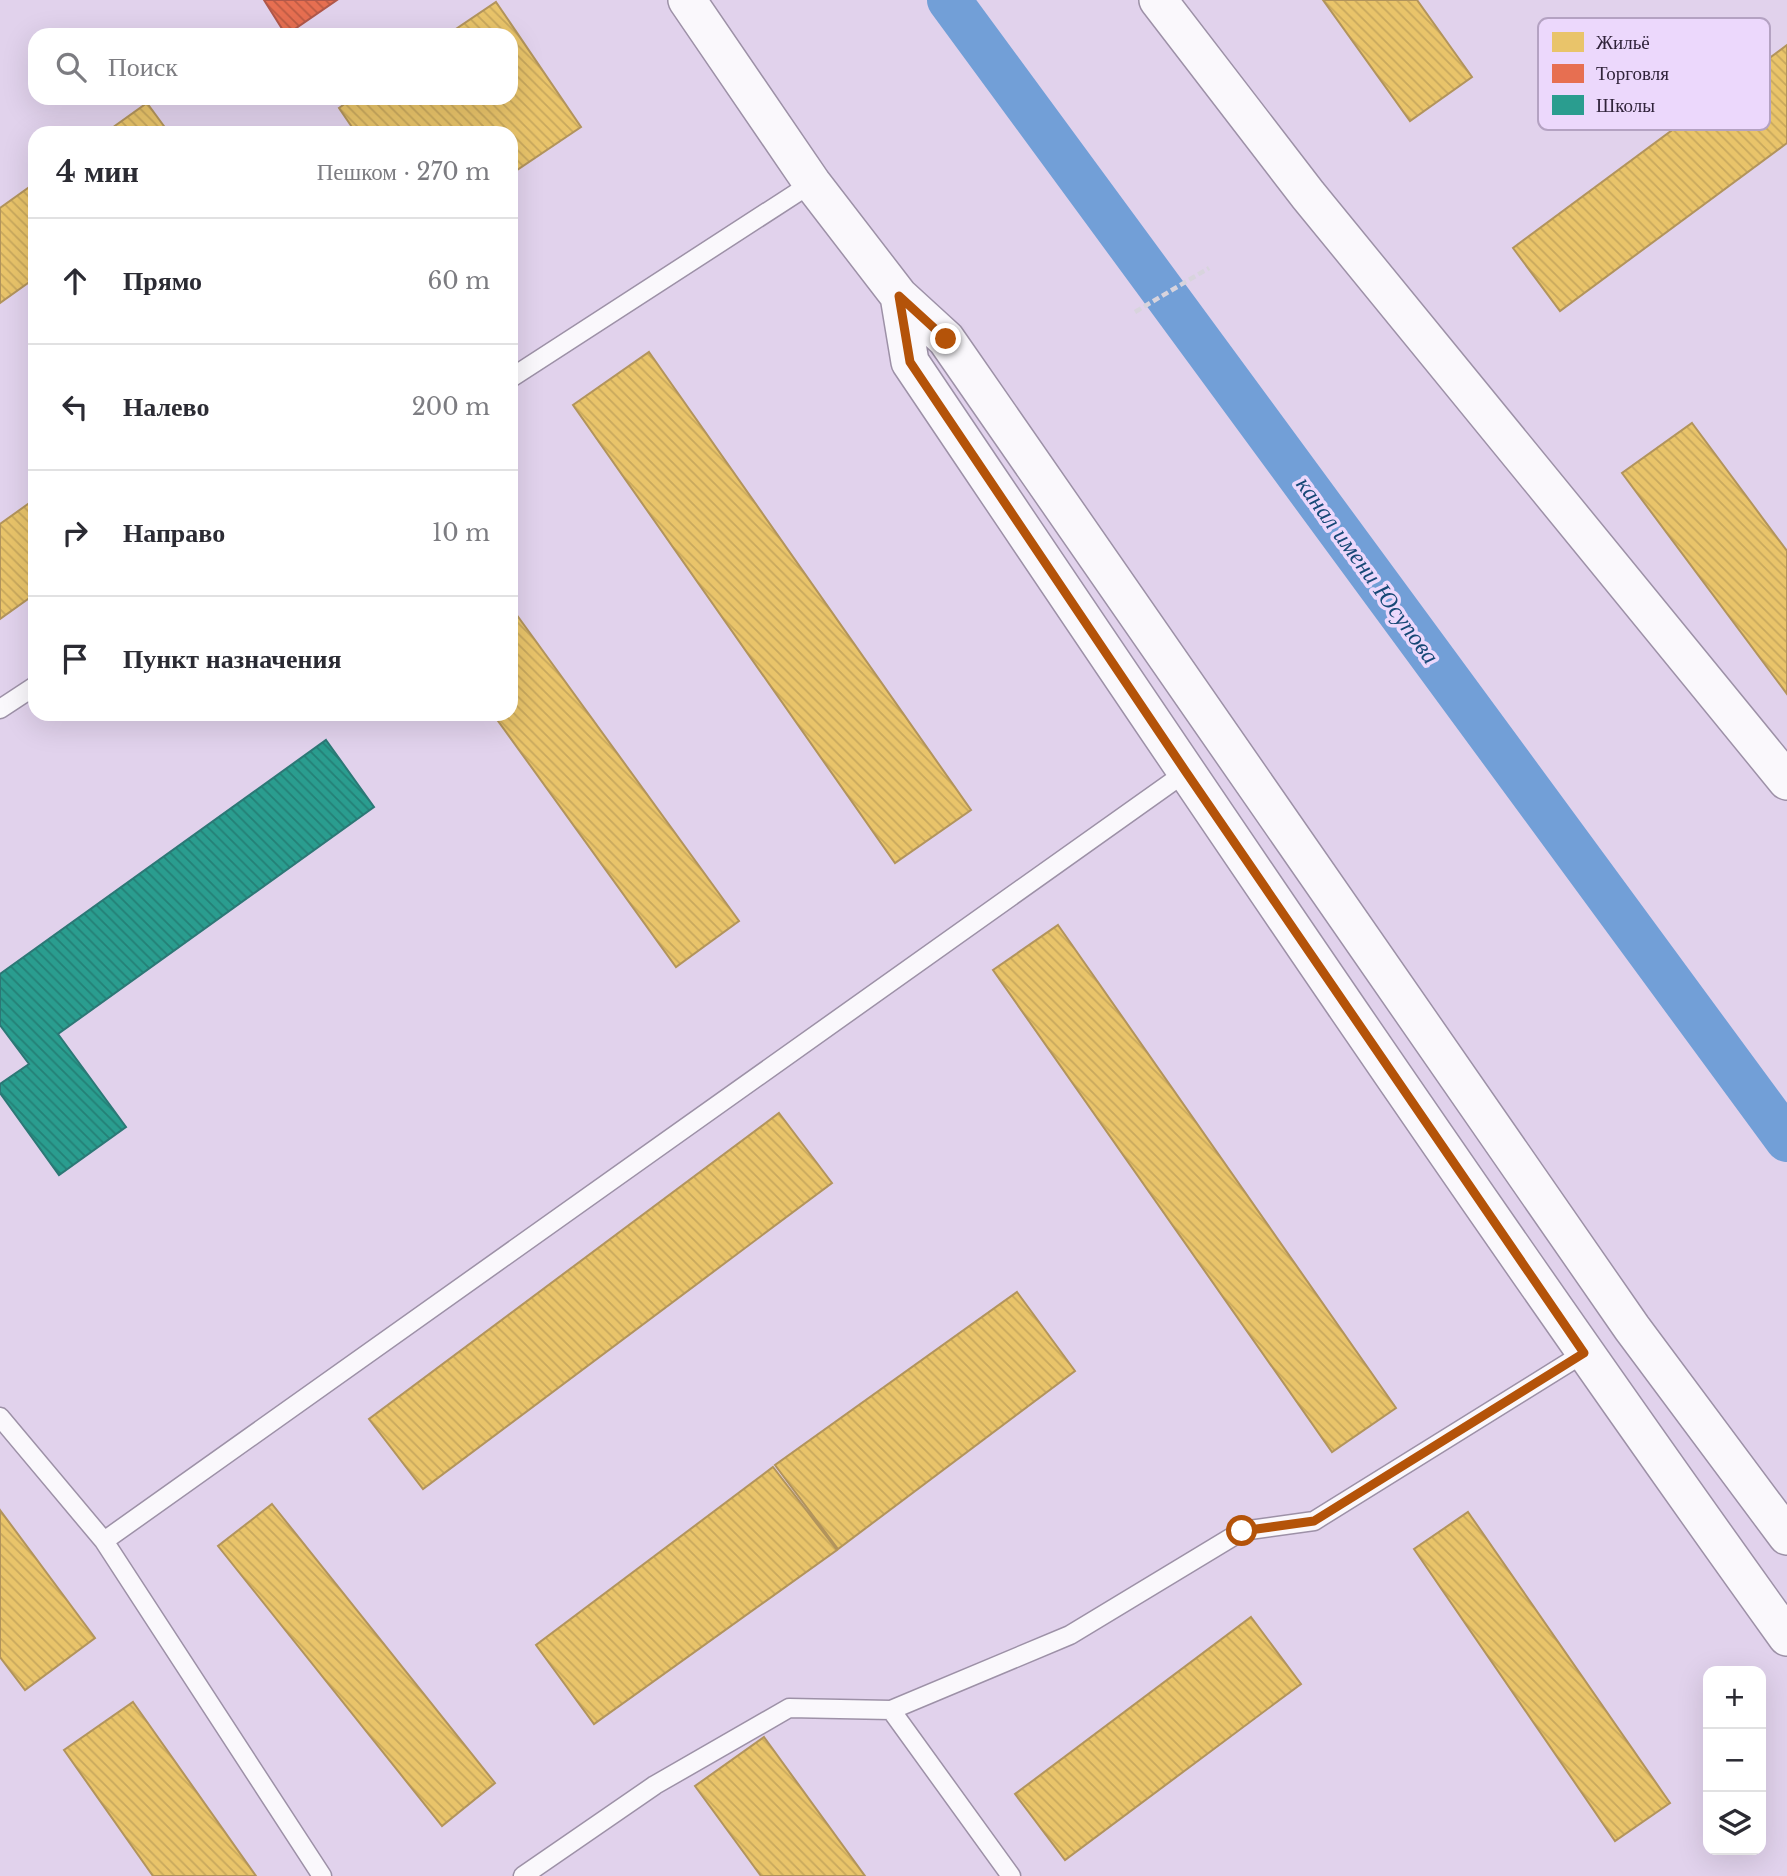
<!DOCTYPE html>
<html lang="ru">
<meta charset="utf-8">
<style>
body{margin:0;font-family:"Libre Baskerville",serif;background:#f7f7f7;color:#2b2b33}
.controls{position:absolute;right:21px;bottom:21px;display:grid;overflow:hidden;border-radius:14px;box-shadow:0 7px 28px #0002}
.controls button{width:63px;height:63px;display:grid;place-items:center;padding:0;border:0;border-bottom:2px solid #e1e1e2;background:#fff;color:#2b2b33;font:35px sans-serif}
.stop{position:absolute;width:21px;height:21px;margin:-16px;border:5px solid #b45309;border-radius:50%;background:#fff}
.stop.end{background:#b45309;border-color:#fff;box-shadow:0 2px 7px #0008}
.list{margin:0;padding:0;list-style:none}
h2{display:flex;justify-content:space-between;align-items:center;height:91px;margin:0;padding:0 28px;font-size:30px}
h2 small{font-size:23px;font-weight:400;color:#7c7c81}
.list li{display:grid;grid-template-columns:46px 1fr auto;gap:21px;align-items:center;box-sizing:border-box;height:126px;padding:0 28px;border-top:2px solid #e1e1e2}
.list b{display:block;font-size:26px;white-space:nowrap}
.list em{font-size:23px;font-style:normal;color:#7c7c81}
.icon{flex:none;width:38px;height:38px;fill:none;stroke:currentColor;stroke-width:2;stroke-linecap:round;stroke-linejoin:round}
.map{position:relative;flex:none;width:1787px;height:1876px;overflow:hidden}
.search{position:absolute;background:#fff;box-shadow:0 7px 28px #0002;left:28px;top:28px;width:490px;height:77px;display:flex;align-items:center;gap:18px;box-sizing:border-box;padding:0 24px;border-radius:21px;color:#7c7c81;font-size:26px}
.panel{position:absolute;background:#fff;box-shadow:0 7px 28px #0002;left:28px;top:126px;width:490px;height:595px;border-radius:21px}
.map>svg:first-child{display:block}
.homes{fill:url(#homes-back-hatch);stroke:#b2945c;stroke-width:2}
.shops{fill:url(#shops-back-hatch);stroke:#b0584a;stroke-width:2}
.schools{fill:url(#schools-back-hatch);stroke:#2c7876;stroke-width:2}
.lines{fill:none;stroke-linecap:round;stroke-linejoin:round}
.canal{stroke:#729fd7;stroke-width:44}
.service-casing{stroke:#9d91a7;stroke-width:21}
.minor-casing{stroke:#9d91a7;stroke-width:40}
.path{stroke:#d8d4dd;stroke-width:4.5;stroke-dasharray:7 3.5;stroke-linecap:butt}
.service{stroke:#faf8fc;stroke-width:18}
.minor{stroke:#faf8fc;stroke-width:37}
.route{stroke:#b45309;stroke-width:9}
.labels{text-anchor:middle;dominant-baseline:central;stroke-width:7;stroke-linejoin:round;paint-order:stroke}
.water-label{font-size:24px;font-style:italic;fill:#164876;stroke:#ecd8fc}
.key{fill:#ecd8fc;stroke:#b4a2c2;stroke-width:2}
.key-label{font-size:19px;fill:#30233a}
</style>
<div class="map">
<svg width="1787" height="1876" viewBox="0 0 1787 1876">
<defs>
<pattern id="homes-back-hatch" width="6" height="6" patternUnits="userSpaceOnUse" patternTransform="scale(1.75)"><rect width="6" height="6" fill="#e9c46a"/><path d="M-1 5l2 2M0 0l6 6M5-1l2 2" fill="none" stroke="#c8a85d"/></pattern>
<pattern id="shops-back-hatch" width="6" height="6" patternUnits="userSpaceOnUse" patternTransform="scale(1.75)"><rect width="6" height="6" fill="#e76f51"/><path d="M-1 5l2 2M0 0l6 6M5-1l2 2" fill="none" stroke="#bc5b44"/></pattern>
<pattern id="schools-back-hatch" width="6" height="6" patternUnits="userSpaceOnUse" patternTransform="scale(1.75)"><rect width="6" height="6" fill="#2a9d8f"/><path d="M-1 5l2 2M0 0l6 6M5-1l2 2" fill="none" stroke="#248076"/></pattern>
</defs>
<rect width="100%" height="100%" fill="#e1d2ec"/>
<path class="homes" d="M1323,0H1417L1472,77L1410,121Z
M496,2L581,127L511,174V133H356L339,108L353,98H511V35H447Z
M1787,45V143L1560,311L1513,248Z
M147,103L169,133H105Z
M35,183V278L0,303V208Z
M649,352L971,810L895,863L573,405Z
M1692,423L1787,551V694L1622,473Z
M35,499V594L0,619V524Z
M511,607L739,921L676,967L493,714H511Z
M1058,925L1396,1408L1332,1452L993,970Z
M779,1113L832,1183L423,1489L369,1419Z
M1017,1292L1075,1371L838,1549L775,1465Z
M773,1467L837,1550L594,1724L536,1645Z
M272,1504L495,1783L442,1826L218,1546Z
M0,1510L95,1638L25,1690L0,1657Z
M1468,1512L1670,1803L1615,1841L1414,1549Z
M1251,1617L1301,1684L1065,1860L1015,1794Z
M133,1702L256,1876H153L64,1750Z
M764,1737L865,1876H761L695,1786Z"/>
<path class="shops" d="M264,0H337L286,35Z"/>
<path class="schools" d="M326,740L374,807L58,1034L126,1127L59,1175L0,1093V1084L29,1064L0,1025V974Z"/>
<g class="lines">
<path class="canal" d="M949,0L1787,1140"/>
<defs>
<path id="service" d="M511,378L812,183
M0,709L35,686
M0,1417L104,1541L1186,772
M104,1541L322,1876
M891,1710L1011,1876
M523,1876L655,1785L789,1708L891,1710L1070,1635L1242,1531L1314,1521L1584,1353"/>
<path id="minor" d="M687,0L812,183L899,296L946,339L1632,1328L1787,1536
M1158,0L1308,195L1787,781
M899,296L910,362C1198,790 1486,1218 1787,1637"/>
</defs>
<use href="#service" class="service-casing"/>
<use href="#minor" class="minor-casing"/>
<path class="path" d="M1135,312L1209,268"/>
<use href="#service" class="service"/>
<use href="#minor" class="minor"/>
</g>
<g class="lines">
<path class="route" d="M946,339L899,296L910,362L1186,772L1584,1353L1314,1521L1242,1531"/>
</g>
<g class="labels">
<g class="water-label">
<text transform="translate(1368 570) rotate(54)">канал имени Юсупова</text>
</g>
</g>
<rect x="1538" y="18" width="232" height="112" rx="10" class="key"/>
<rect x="1552" y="32" width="32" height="20" fill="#e9c46a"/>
<rect x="1552" y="64" width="32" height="19" fill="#e76f51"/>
<rect x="1552" y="95" width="32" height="20" fill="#2a9d8f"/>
<g class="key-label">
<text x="1596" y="49">Жильё</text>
<text x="1596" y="80">Торговля</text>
<text x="1596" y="112">Школы</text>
</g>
</svg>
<div class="controls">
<button>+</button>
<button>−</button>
<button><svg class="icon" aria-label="layers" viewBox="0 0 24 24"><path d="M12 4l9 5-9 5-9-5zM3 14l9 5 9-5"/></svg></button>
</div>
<div class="stop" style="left:1242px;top:1531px"></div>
<div class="stop end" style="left:946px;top:339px"></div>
<div class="search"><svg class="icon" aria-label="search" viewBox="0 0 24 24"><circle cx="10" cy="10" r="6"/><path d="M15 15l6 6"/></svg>Поиск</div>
<section class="panel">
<h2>4 мин<small>Пешком · 270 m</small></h2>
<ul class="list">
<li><svg class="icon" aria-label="ahead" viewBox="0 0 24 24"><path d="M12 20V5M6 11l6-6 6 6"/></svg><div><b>Прямо</b></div><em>60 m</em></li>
<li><svg class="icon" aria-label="left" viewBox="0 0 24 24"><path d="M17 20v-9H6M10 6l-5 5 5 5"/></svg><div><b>Налево</b></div><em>200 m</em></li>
<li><svg class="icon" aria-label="right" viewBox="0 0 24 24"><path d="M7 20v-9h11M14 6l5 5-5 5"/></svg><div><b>Направо</b></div><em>10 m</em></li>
<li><svg class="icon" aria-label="arrive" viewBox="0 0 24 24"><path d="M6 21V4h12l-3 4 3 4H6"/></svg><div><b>Пункт назначения</b></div></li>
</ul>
</section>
</div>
